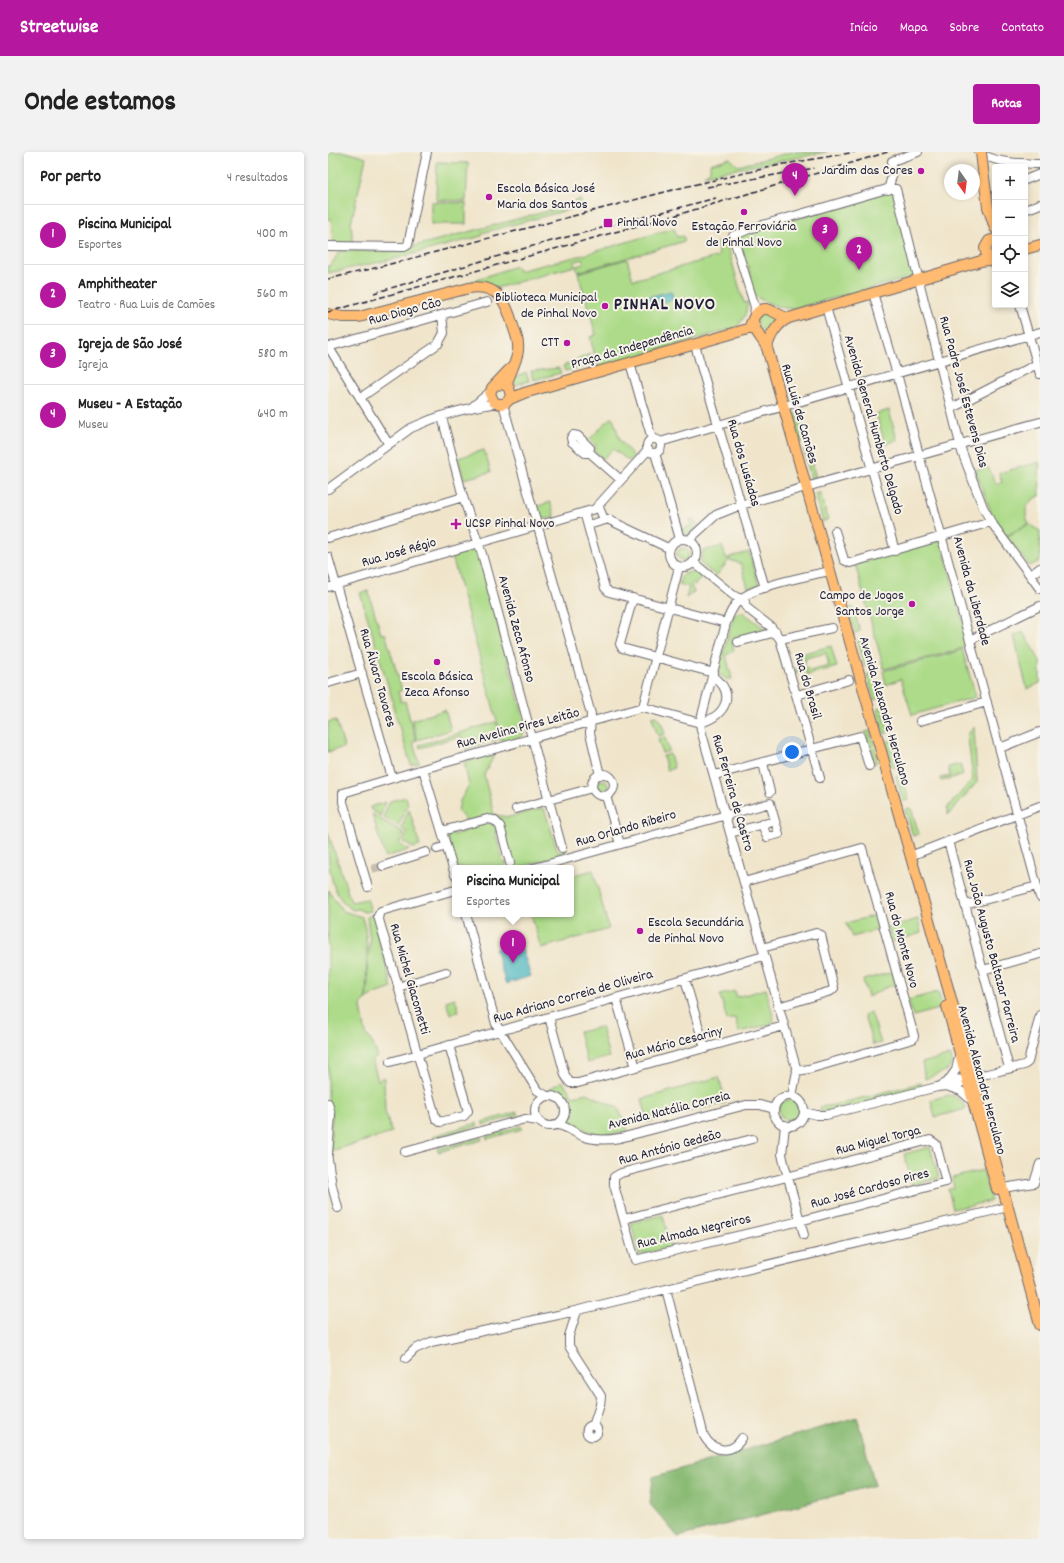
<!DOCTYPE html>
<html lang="pt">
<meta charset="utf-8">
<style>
body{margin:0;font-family:Dekko,sans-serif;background:#f2f2f2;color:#222}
.controls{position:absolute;right:12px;top:12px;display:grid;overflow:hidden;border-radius:4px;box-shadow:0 2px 6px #0003}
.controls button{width:36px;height:36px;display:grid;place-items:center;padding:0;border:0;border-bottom:1px solid #e0e0e0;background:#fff;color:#222;font:20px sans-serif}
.compass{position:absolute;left:616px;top:12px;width:36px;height:36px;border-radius:50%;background:#fff;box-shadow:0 2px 6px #0003;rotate:166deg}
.you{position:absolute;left:464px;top:600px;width:14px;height:14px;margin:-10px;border:3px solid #fff;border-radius:50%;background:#1a73e8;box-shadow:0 0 0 6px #1a73e833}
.badge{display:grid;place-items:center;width:26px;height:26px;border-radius:50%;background:#b5179e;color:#fff;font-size:13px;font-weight:700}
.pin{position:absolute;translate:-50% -33px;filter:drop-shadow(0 1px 2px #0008)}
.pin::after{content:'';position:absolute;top:21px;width:14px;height:12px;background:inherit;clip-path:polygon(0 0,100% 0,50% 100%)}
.popup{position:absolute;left:124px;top:713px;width:122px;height:52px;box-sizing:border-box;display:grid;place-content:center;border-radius:4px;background:#fff;filter:drop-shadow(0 1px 3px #0005);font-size:13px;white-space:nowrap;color:#767676}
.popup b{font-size:15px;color:#222}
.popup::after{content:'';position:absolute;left:50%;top:100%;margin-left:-8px;border:8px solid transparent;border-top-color:#fff}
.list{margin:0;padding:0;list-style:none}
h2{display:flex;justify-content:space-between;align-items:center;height:52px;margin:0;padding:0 16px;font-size:17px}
h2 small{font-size:13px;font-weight:400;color:#767676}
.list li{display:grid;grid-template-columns:26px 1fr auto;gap:12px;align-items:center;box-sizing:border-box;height:60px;padding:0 16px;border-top:1px solid #e0e0e0}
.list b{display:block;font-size:15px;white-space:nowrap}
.list p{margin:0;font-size:13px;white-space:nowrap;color:#767676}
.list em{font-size:13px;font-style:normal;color:#767676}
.icon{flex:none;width:22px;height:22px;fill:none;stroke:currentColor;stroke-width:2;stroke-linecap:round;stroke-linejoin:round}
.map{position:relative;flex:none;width:712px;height:1387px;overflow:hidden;border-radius:4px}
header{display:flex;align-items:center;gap:24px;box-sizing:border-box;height:56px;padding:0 20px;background:#b5179e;color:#fff}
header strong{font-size:19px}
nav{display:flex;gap:22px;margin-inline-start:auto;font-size:14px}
.intro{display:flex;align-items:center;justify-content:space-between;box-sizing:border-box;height:96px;padding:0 24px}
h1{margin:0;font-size:28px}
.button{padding:10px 18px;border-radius:4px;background:#b5179e;color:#fff;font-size:14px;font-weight:700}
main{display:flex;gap:24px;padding:0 24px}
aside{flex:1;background:#fff;border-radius:4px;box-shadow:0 2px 6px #0003}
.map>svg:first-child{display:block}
.green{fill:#addb89;stroke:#687e62}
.forest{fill:#8abb75;stroke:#566e58}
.water{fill:#47b6c0;stroke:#346c7e}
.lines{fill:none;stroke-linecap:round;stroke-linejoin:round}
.minor-tunnel{stroke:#c7beae;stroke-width:8;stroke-dasharray:8 4;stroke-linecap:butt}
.minor-casing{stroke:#6a666d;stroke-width:10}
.major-casing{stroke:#6a666d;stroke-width:12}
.minor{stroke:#fff;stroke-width:8}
.major{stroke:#ffbb71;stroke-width:10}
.rail{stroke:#22223b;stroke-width:1.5;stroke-dasharray:6 3;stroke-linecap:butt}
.major-bridge-casing{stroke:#6a666d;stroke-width:12;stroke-linecap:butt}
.major-bridge{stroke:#ffbb71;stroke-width:10}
.poi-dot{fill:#b5179e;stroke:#f7f3e8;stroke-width:1.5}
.labels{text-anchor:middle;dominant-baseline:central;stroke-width:4;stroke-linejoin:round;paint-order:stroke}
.poi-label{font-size:14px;fill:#22223b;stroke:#f7f3e8;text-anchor:end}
.street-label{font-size:14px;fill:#22223b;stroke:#f7f3e8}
.district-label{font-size:18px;font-weight:bold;letter-spacing:1px;fill:#22223b;stroke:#f7f3e8}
</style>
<header>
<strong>Streetwise</strong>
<nav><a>Início</a><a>Mapa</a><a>Sobre</a><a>Contato</a></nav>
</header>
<div class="intro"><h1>Onde estamos</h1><a class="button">Rotas</a></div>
<main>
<aside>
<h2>Por perto<small>4 resultados</small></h2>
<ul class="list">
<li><span class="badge">1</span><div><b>Piscina Municipal</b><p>Esportes</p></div><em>400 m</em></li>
<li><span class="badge">2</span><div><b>Amphitheater</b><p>Teatro · Rua Luis de Camões</p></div><em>560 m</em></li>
<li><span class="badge">3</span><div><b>Igreja de São José</b><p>Igreja</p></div><em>580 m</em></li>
<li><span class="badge">4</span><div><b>Museu - A Estação</b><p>Museu</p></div><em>640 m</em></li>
</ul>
</aside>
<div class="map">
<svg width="712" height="1387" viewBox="0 0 712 1387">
<rect width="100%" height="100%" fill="#f7f3e8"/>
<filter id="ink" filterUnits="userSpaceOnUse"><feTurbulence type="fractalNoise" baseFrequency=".025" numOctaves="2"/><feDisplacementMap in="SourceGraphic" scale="8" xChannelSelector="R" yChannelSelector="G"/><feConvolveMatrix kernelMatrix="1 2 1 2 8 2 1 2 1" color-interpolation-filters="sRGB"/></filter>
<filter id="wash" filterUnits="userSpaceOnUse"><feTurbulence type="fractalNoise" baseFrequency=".012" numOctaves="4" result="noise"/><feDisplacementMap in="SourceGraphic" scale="16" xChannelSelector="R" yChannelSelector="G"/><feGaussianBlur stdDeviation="0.9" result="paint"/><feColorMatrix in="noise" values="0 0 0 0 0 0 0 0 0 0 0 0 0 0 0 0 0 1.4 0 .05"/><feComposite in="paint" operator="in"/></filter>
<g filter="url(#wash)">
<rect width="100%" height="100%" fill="#f0e5cb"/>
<path class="green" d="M0,0H18L38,6L23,71L25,92L5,91L3,68L0,67Z
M464,0H499L376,23L382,19V12L402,6L410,14Z
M109,10L140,11L138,49L108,48Z
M562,39L565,40L588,124L465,157C456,157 430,149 424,141C422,137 421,130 419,125L423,124L419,111H416L410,87L413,82Z
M252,47L254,54L154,81V84L62,108L0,121V113L2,114L13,98L76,99L87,94L235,55Z
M103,50L138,51V72H103Z
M346,76L349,85L355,84L357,89L250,120L248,114L256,112L254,107L246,110L247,114L169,136L154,131L144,130V129L188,114L190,119L255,103Z
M401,88L403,91L399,93L416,151L420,150L417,164L409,175L272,216L270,215L262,185L268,183L250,121L299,107L305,128L391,104L388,91Z
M429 170a9 9 0 1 1 18 0a9 9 0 1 1-18 0Z
M262,202L265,212L237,219L235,214Z
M231,216L233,221L205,228L203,219Z
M198,220L201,229L187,233L185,226Z
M561,258L569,288L557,292L548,262Z
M469,261L478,289L473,290L465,262Z
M282,266H285L292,288L306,305L301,309L285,297L275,307L266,299L268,294L262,287Z
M480,297L488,326L483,327L476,298Z
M156,298L163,320L136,327L130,306Z
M711,310L712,344C700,347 694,360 701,371L678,384L666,368L647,318L660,315L668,332L674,330L671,321Z
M492,341L500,367L495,370L487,342Z
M222,350L227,365L212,368L208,355Z
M362,367H365L370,373L361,383L354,381V377L363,374Z
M701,372L712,379V409L702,414L678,385Z
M613,388L641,492L627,499L556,517L527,412Z
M394,394L398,406H401V408L388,424L372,411L375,399Z
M349 402a6 6 0 1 1 12 0a6 6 0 1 1-12 0Z
M145,398L150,399L198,574L194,585L175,590L174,586L137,597L133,584L92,596L91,593L168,570L172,580L124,404Z
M421,400L431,433L420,436L413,412L402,408V405Z
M367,418L374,424L367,433L365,431L363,433L366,440L358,446L361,435L351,432L354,423Z
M40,439L53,482L57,481L74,538L70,540L73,550L77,549L88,589L85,590L91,611L83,613L64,551L65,550L32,441Z
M525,455L532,479L527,481L520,456Z
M412,460L416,461L437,477L436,479L404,486L406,499L398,503L404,527H398L393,523H389L406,463Z
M695,480L712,509V531L699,537L686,484Z
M535,488L542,513L537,514L530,489Z
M503,494L509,515L479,523L478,519L468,522V518L478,515L482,519L501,514L498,501L478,506L477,511L473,512L472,507L474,506L473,502Z
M634,497L648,545L584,563L573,527L558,533L555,519L625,501Z
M545,521L552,546L546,548L539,523Z
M554,555L561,580L556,582L549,556Z
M117,558L123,578L89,588L84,568Z
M329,564L332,567L337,582L330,584L324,565Z
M8,568L16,595L0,600V570Z
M646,575L649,630L620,663L619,656L645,627L640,586L641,581Z
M542,579L550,608L547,612L537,580Z
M337,585L341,599L334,601L330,587Z
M564,588L571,614L565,616L558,590Z
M168,600L156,623L166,663L181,665L216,656L230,700L239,698L240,702L190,716H129L119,684L123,680L125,683L138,679V676L161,670L167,673L169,677L167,679L175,710L179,711L176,713V716L186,714L173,672L164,663L138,669L130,659L132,649L141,633L136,610Z
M342,602L346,616L339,618L335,604Z
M632,612L635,623L613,629L612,626L622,624L620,615Z
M574,623L581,648L575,649L568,624Z
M268 634a6 6 0 1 1 12 0a6 6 0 1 1-12 0Z
M78,645L80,653L70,674L55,665L62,649Z
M58,650L52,664L43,658L42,655Z
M583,656L591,682L585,684L577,657Z
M81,657L92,694L85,696L75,690L79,680L73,676Z
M44,662L76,681L71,692L81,698L57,705Z
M0,680L23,750L39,747L43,759L36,760L30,757L25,758C0,744 0,707 0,680Z
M265,718L281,777L213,796L203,762H243V724Z
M0,738L15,759L34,765L37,776L39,795L38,847L40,828L39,813L42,790L39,765L45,763L64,836L42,844L35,850L33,855L38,882L45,892L50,905L44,907L50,929L55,925L56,927L57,960L64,981L3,999L4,963L0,946Z
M549,763L553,777L524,785L518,771Z
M590,767L593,781L564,790L560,776Z
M564,820L568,833L559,835L540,845L535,828Z
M438,837L446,867L443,872L411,880L407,866L399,868L392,843L407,839L409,845Z
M610,840L615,856L585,864L580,848Z
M127,846L131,859L122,862L118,849Z
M543,860L553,891L545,893L536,863Z
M273,875L281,905L259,911L251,880Z
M623,903L624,910L620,918L597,927L594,911Z
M391,925L398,951L320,970L314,947Z
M234,929L245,944L259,941L290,956L300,979C275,985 264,983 243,969L242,951L230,940L218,939Z
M593,931L594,936L507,958L493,960L492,955L506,953Z
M620,943C630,944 634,949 638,957L607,965L603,948Z
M451 958a10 10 0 1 1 20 0a10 10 0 1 1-20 0Z
M189,960L190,963L155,973L154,970Z
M149,971L150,974L106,987L105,984Z
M193,974L194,977L159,987L158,984Z
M153,985L154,988L110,1000L109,997Z
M602,995L611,1026L584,1033L576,1002Z
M655,1018L663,1049L625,1057L620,1037L626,1036L624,1026Z
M335,1063L343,1095L311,1103L303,1071Z"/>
<path class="forest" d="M529,1265L547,1333L350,1385L322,1352L325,1325Z"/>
<path class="water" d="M343,139L346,147L321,154L320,145Z
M192,790L203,824L178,832L167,797Z"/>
</g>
<g filter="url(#ink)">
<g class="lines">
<path class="minor-tunnel" d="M44,717L55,714"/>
<defs>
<path id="minor" d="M651,0C668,12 692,11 712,12
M697,28L712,22
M560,38L564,24V9L590,0
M697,58L712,52
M0,94L76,95L80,93L99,0
M545,141L569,222L712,745
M692,153L712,222
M498,155L567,399
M426,164L427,155L405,84L421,77L559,37H568L634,300L655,355L663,370L712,437
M367,193L437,436
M0,194L60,291
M0,195L159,150
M302,211L324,287
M32,246L110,192L116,181L114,163
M175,252L263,562L262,581L272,623
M144,255L163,239
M624,256L709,212
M114,265L135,345L154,402L234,696
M245,283L250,284L262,296L260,301H257L244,290L243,286Z
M319 294a7 7 0 1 1 14 0a7 7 0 1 1-14 0Z
M332,290L712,180
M261,300L293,328
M327,301L352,387
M0,337L83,276C109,264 141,255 169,251
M270,353L275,365L338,395H342
M256,360L277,436L281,440L398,471
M260,373L281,367
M507,379L516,408L522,411L663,370
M0,386L135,345
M341 401a14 14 0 1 1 28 0a14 14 0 1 1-28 0Z
M362,389L364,385L388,363L413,353L712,270
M0,405L64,626
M365,410L405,443L417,450
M703,423L712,416
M0,435L267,357L320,298
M305,446L292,492L294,496L386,521
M413,448L419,456L443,475L452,487L492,626
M452,487L504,476
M642,488L712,454
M410,490L448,480
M0,531L34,521
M469,543L521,528
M315,555L351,415
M592,569L659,550
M372,571C398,564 409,541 385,524
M672,596L712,580
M435,611L442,640
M95,617L127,723
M264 633a11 11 0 1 1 22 0a11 11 0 1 1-22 0Z
M387,623L532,584L541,614
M278,644L292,692
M188,657L264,636
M434,672L439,685L451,682L447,669
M114,679L159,667L166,668L172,674L182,711
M620,689L681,916
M109,697L118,694
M582,704L712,654
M55,714L98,700
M206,716L442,651L447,669L402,681
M416,730L534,696L586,884L585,887L481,917L469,919
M40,735L15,650V641L95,617L315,555L372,571
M637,753L709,734
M138,762L168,872L209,938L219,944
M434,796L488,781L493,783L506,836L503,839L450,855
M655,818L712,802
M357,827L377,897
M70,835L118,820
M288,846L308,916
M221,865L237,923L242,931H250L456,874
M121,893L140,959L136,964L112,970L108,967L50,764L53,759L127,738
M62,910L436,804
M645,926L648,923L659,922L696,913L700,910L712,863
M620,929L628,918L631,905
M612,934L626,927L638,928
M621,935L633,939L643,948
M207 959a15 15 0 1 1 30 0a15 15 0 1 1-30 0Z
M464,944L469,919L373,578L372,571L398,471C401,463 404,456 410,449C427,433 478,425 501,419
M446 959a15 15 0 1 1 30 0a15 15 0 1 1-30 0Z
M0,951L3,963L0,1002
M476,960L489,963H498L609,935L629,933L638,928
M229,973C240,974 247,982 257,985C269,989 280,988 292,986L418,953H432L446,957
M457,973L454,1002L456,1011L476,1083
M77,1000L197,967L210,969
M0,1007L4,1034L10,1056
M669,1037L706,1031L712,1012
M296,1067L602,988L608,992L618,1030L472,1069L307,1108L286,1033V1025L293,1021L424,987
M338,1137L376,1284C385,1300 404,1303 414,1286
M249,1159L241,1184V1194L273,1244L272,1253L265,1274
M78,1206L87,1197L103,1190L230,1163L680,1055
M258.5 1279a5.5 5.5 0 1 1 11 0a5.5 5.5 0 1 1-11 0Z"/>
<path id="major" d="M655,18L660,55L667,76
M697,97L712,93
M663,108L659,104L657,96L661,89L667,87
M0,162L14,165H31L141,136C170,131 179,151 185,174C188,182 191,190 190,198C190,206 181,224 178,233
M425,168C425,179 435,187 439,196L620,836L712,1173
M422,174C424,170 425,165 428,162C438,149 449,165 461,166
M439,196C441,185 450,170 461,166L653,109L659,108L667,109
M167,233L176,232L181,236L183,244C180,252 173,254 166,250L162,242L164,236L182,217
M182,247L196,241L420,177H427
M619,854L669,1037"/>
</defs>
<use href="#minor" class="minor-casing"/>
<use href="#major" class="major-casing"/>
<use href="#minor" class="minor"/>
<use href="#major" class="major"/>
<path class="rail" d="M379,35L486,16
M0,127L43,117L356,35L456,12L527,0
M46,141L201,95L388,46
M0,160L352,62L560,0"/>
<defs>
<path id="major-bridge" d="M653,0L655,18"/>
</defs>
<use href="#major-bridge" class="major-bridge-casing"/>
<use href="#major-bridge" class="major-bridge"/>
</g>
</g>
<g class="poi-dot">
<circle cx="593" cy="19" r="4"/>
<circle cx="161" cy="45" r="4"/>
<circle cx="416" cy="60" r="4"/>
<rect x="275" y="66" width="10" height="10" rx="2"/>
<circle cx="277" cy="154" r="4"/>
<circle cx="239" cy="191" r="4"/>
<path d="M126 366h4v4h4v4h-4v4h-4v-4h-4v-4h4z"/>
<circle cx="584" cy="452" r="4"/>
<circle cx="109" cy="510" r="4"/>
<circle cx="312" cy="779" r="4"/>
</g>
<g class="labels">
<g class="poi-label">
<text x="585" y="19">Jardim das Cores</text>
<text x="169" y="37" text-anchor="start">Escola Básica José<tspan x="169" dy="16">Maria dos Santos</tspan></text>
<text x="289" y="71" text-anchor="start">Pinhal Novo</text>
<text x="416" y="75" text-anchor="middle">Estação Ferroviária<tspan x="416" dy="16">de Pinhal Novo</tspan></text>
<text x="269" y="146">Biblioteca Municipal<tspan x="269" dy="16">de Pinhal Novo</tspan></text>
<text x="231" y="191">CTT</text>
<text x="137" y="372" text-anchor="start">UCSP Pinhal Novo</text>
<text x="576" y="444">Campo de Jogos<tspan x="576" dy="16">Santos Jorge</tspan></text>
<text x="109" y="525" text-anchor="middle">Escola Básica<tspan x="109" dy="16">Zeca Afonso</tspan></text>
<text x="320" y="771" text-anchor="start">Escola Secundária<tspan x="320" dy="16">de Pinhal Novo</tspan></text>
</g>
<g class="street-label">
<text transform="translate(77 160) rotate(-15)">Rua Diogo Cão</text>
<text transform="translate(304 196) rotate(-16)">Praça da Independência</text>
<text transform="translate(635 240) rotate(75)">Rua Padre José Estevens Dias</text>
<text transform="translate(471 262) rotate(74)">Rua Luis de Camões</text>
<text transform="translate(545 273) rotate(74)">Avenida General Humberto Delgado</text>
<text transform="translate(415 311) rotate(74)">Rua dos Lusíadas</text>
<text transform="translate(71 401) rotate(-16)">Rua José Régio</text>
<text transform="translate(643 439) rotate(75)">Avenida da Liberdade</text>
<text transform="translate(188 477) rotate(75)">Avenida Zeca Afonso</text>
<text transform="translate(49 526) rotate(74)">Rua Álvaro Tavares</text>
<text transform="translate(479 534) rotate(74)">Rua do Brasil</text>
<text transform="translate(556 559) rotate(74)">Avenida Alexandre Herculano</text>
<text transform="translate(190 577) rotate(-15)">Rua Avelina Pires Leitão</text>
<text transform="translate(404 641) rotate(74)">Rua Ferreira de Castro</text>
<text transform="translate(298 677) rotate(-16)">Rua Orlando Ribeiro</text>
<text transform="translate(573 788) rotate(75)">Rua do Monte Novo</text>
<text transform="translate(663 799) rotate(75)">Rua João Augusto Baltazar Parreira</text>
<text transform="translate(81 827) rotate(74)">Rua Michel Giacometti</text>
<text transform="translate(245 845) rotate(-16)">Rua Adriano Correia de Oliveira</text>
<text transform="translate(346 892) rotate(-15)">Rua Mário Cesariny</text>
<text transform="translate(653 928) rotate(75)">Avenida Alexandre Herculano</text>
<text transform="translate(341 959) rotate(-14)">Avenida Natália Correia</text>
<text transform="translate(550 989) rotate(-14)">Rua Miguel Torga</text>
<text transform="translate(342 996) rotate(-15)">Rua António Gedeão</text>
<text transform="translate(542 1037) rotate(-15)">Rua José Cardoso Pires</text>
<text transform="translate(366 1080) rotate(-13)">Rua Almada Negreiros</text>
</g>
<g class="district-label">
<text x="337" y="153">PINHAL NOVO</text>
</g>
</g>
</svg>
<div class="controls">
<button>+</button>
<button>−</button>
<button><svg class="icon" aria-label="locate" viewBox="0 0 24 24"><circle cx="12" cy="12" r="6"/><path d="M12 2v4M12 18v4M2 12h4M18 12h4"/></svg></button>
<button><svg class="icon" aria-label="layers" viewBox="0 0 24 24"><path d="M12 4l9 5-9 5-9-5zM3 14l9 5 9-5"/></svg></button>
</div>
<svg class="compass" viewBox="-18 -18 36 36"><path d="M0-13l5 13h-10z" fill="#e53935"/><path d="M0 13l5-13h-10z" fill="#767676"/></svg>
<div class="you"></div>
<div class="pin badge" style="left:185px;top:811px">1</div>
<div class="popup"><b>Piscina Municipal</b>Esportes</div>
<div class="pin badge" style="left:531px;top:118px">2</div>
<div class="pin badge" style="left:497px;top:98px">3</div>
<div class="pin badge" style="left:467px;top:44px">4</div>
</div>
</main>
